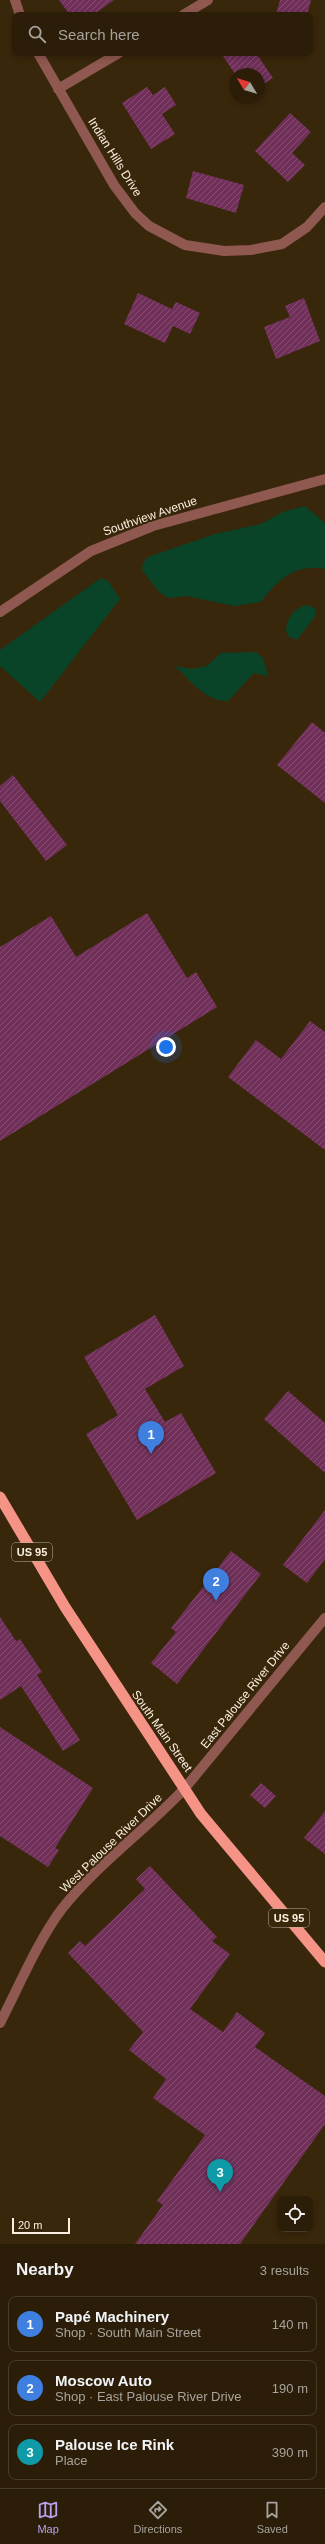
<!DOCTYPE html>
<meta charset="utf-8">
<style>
body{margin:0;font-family:Helvetica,sans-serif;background:#372a16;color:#f1f3f6}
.controls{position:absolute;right:12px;bottom:12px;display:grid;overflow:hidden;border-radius:8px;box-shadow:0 2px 6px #0003}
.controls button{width:36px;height:36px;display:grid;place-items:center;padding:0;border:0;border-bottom:1px solid #473b29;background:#2b1d08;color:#f1f3f6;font:20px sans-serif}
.compass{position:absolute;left:229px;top:68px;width:36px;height:36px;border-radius:50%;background:#2b1d08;box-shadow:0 2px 6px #0003;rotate:308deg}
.scale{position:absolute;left:12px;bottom:10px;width:58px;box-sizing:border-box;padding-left:4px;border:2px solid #fbefdf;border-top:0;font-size:11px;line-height:14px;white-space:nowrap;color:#fbefdf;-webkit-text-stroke:3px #39270b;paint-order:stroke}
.you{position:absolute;left:166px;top:1047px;width:14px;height:14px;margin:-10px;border:3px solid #fff;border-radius:50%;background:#1a73e8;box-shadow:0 0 0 6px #1a73e833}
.badge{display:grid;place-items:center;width:26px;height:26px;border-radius:50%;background:#bca0f2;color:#fff;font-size:13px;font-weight:700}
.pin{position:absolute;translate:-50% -33px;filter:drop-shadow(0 1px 2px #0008)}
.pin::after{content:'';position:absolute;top:21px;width:14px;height:12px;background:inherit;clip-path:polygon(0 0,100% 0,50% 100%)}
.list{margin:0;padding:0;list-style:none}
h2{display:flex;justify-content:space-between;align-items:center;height:52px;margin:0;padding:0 16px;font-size:17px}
h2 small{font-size:13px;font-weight:400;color:#a6a29c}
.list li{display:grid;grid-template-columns:26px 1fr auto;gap:12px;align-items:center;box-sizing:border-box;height:56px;margin:0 8px 8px;padding:0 8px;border:1px solid #473b29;border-radius:8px}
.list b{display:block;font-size:15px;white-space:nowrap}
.list p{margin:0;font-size:13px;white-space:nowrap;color:#a6a29c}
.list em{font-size:13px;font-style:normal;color:#a6a29c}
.icon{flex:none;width:22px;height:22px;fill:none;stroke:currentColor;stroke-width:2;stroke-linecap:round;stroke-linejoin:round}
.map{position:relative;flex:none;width:325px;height:2244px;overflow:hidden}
.search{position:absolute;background:#2b1d08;box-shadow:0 2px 6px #0003;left:12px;right:12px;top:12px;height:44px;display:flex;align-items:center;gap:10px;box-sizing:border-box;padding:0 14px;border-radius:8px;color:#a6a29c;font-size:15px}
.sheet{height:244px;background:#2b1d08}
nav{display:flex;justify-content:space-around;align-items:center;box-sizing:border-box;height:56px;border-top:1px solid #473b29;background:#2b1d08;font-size:11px;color:#a6a29c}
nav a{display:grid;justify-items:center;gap:2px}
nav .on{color:#bca0f2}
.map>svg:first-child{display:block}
.green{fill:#094328}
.building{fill:url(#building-hatch)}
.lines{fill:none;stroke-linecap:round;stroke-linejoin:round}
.minor{stroke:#8f5850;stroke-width:10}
.tertiary{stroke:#8f5850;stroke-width:10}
.trunk{stroke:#f49386;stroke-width:11}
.labels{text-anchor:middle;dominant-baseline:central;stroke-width:4;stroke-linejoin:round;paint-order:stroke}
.shield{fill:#39270b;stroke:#c1b39f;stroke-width:1}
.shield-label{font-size:11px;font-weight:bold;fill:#fbefdf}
.street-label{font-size:12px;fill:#fbefdf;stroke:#39270b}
</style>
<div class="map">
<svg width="325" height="2244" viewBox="0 0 325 2244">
<defs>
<pattern id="building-hatch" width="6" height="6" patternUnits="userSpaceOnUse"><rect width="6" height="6" fill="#703059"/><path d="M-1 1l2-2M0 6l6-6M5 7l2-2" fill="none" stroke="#854e70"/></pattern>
</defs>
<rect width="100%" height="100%" fill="#39270b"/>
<path class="green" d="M305,506L325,523V569C296,563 277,580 261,602L234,606L187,596L168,598L158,591L142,570L143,563L148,557L215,534L261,524L283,512Z
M101,578L108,581L120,599L40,702L0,666V650Z
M306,605L315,608L316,615L297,640L288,636L286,631C287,618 293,609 306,605Z
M256,652L263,658L268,676L254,673L228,701C206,702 190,680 175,666L192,669L207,666L221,653Z"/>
<path class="building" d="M59,0H114L93,15H70Z
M280,0H311L307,15H276Z
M221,53H256L273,78L259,87V74H235Z
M147,87L153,95L165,87L176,105L162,114L175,134L151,149L122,103Z
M290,113L311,132L292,153L305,165L288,182L255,151Z
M193,171L244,185L236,213L186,198Z
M138,293L172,309L176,302L200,313L190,334L173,326L165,343L124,324Z
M304,298L320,341L276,359L264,327L290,317L285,306Z
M312,722L325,733V803L277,765Z
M13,775L67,845L46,861L0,801V786Z
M147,913L187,978L196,972L217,1007L0,1141V947L51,916L76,957Z
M310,1021L325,1032V1150L228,1077L256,1040L281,1059Z
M155,1315L184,1366L145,1389L165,1422L181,1413L216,1473L137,1520L86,1434L118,1415L84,1357Z
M288,1391L325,1423V1473L264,1419Z
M325,1510V1559L307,1583L283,1565Z
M231,1551L261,1574L177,1684L151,1663L176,1632L171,1628Z
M0,1617L16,1641L20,1639L42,1672L37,1675L80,1740L63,1751L21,1686L0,1700Z
M0,1727L93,1788L55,1848L59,1850L48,1867L0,1836Z
M261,1783L276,1796L265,1808L250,1795Z
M325,1811V1854L304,1838Z
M150,1866L217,1937L212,1941L230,1954L190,2009L223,2032L237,2012L265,2033L255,2047L325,2096V2124L240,2244H135L163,2205L157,2201L205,2135L153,2098L166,2079L129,2050L143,2032L68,1953L80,1941L85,1946L145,1889L136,1879Z"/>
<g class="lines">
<path class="minor" d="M15,0L20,15
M183,15L208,0
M38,53L114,185L135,213L149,226L185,245L224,251L251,250L282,244L307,227L325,207
M58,89L119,53
M0,612L91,551L153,526L325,479
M185,1788L325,1618"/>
<path class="tertiary" d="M0,2023C18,1988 38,1941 61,1910C96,1865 146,1830 185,1788"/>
<path class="trunk" d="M0,1497L65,1607L201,1814L325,1962"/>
</g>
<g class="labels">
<g class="shield">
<rect x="12" y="1543" width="40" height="18" rx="3"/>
<rect x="269" y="1909" width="40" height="18" rx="3"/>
</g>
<g class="shield-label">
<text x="32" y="1552">US 95</text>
<text x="289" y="1918">US 95</text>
</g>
<g class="street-label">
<text transform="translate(115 157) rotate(58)">Indian Hills Drive</text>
<text transform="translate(150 516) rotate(-19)">Southview Avenue</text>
<text transform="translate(245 1695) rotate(-51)">East Palouse River Drive</text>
<text transform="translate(162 1731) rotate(55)">South Main Street</text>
<text transform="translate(111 1843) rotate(-44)">West Palouse River Drive</text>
</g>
</g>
</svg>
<div class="controls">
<button><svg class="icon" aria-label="locate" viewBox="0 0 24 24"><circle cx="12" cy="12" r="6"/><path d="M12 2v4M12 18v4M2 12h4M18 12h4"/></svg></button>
</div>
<svg class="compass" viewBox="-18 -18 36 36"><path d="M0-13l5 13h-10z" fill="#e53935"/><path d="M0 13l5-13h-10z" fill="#a6a29c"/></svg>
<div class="scale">20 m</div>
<div class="you"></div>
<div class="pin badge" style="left:151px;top:1454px;background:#3f7fe0">1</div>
<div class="pin badge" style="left:216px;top:1601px;background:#3f7fe0">2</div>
<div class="pin badge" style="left:220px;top:2192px;background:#0f9aa8">3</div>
<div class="search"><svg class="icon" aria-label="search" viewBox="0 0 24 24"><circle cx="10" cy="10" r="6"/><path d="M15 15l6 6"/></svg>Search here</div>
</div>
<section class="sheet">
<h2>Nearby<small>3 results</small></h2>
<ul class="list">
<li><span class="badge" style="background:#3f7fe0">1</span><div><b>Papé Machinery</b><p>Shop · South Main Street</p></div><em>140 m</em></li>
<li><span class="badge" style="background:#3f7fe0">2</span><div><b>Moscow Auto</b><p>Shop · East Palouse River Drive</p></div><em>190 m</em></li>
<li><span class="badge" style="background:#0f9aa8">3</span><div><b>Palouse Ice Rink</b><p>Place</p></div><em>390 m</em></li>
</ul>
</section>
<nav>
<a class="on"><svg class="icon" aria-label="map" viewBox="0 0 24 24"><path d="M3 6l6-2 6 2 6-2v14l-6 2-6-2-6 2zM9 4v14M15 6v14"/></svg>Map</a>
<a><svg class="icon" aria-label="directions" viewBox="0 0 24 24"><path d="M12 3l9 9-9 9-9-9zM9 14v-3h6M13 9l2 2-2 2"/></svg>Directions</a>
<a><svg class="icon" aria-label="saved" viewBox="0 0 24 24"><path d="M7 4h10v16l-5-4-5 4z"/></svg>Saved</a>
</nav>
